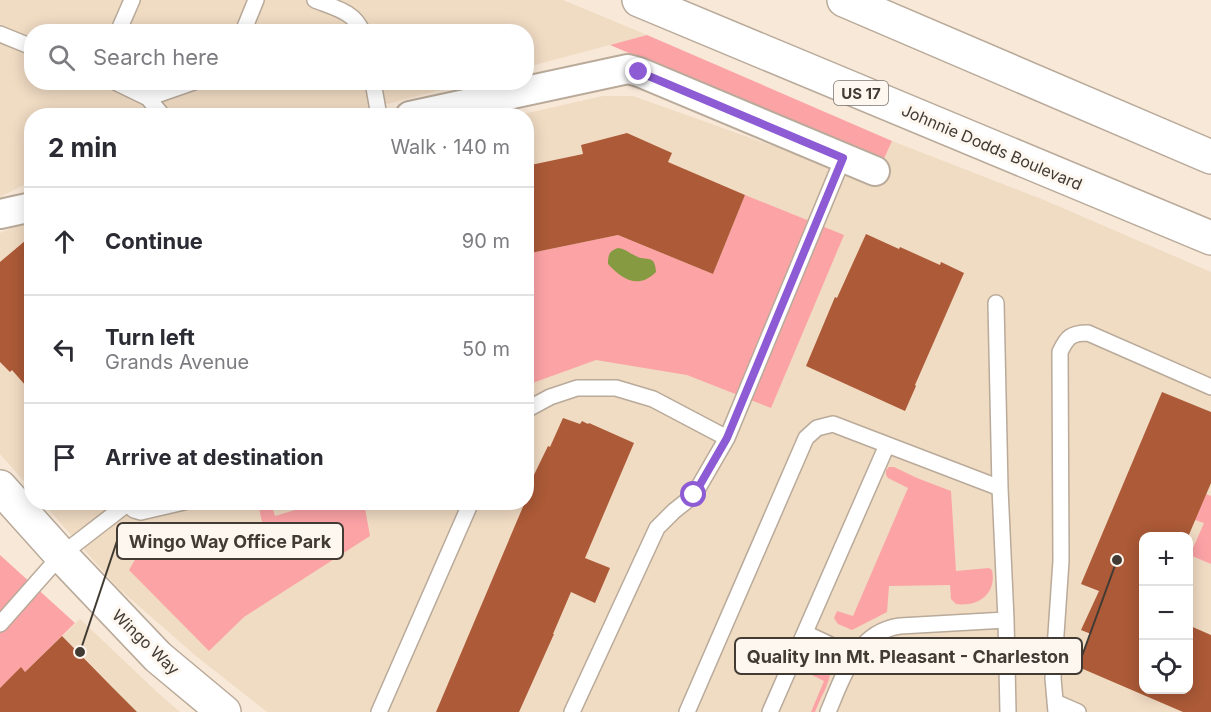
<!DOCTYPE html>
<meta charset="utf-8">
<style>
body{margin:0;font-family:Inter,sans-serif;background:#f2f2f3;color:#2b2b33}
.controls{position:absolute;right:18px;bottom:18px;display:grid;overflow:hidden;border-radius:12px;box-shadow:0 3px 15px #0003}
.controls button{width:54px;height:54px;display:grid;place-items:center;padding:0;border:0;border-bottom:2px solid #e1e1e2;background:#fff;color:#2b2b33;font:30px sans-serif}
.stop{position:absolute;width:18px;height:18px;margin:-14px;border:4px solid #8d5bd4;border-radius:50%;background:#fff}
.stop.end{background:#8d5bd4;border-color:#fff;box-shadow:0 2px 6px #0008}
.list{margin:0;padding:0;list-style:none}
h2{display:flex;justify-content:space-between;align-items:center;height:78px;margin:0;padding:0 24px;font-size:26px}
h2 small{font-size:20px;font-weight:400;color:#7c7c81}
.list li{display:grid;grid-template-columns:39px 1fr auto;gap:18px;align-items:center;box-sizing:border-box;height:108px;padding:0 24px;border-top:2px solid #e1e1e2}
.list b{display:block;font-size:22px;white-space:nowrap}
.list p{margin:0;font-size:20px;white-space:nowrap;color:#7c7c81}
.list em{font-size:20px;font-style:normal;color:#7c7c81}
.icon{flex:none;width:33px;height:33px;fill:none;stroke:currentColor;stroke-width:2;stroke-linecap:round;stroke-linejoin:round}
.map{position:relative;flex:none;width:1211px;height:712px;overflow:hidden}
.search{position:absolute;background:#fff;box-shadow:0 3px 15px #0003;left:24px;top:24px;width:510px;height:66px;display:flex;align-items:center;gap:15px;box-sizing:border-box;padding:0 21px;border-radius:24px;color:#7c7c81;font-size:22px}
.panel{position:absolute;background:#fff;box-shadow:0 3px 15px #0003;left:24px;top:108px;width:510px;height:402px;border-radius:24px}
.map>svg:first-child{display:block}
.built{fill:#f0dbc3;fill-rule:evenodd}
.green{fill:#fca3a6}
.water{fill:#869a42}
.building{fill:#ac5a37}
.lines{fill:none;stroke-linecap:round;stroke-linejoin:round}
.lane-casing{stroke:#b9aa9a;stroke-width:18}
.street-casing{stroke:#b9aa9a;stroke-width:32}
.secondary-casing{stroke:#b9aa9a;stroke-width:36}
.highway-casing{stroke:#b9aa9a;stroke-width:36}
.lane{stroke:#fff;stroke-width:15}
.street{stroke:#fff;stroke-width:28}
.secondary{stroke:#fff;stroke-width:33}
.highway{stroke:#fff;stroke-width:33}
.route{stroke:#8d5bd4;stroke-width:8}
.labels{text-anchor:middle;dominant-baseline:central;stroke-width:6;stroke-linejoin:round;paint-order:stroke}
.shield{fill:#fef7f0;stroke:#7a736c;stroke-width:1.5}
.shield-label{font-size:15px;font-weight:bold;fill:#413b34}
.street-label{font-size:16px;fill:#413b34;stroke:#fef7f0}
.leader{fill:none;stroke:#413b34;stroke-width:2}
.callout-dot{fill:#413b34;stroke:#fef7f0;stroke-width:2}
.callout{fill:#fef7f0;stroke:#413b34;stroke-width:2}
.callout-label{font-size:18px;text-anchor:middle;font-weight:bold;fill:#413b34}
</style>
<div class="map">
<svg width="1211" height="712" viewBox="0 0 1211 712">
<rect width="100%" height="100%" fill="#f8e8d7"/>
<path class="built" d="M0,0H563L647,35L527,67L526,32H32V82L468,83L344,115L32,116L31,184L22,186L0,197Z
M603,96H633L874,182L892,141L1044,200L1211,272V712H267L196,656L117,587L43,503L526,502V116L519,115ZM1144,536H1188V690H1144Z
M31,220V489L0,454V233Z
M80,619L158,693L180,712H0L21,667L26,672Z"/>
<path class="green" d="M647,35L892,141L883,161L610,45Z
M745,195L844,235L771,408L687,375L596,360L527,385L526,254L618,235L713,274Z
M889,467H894L917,478L951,491L956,571L989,568L992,570C997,594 978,607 956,604L951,599L950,585L889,586L887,612L852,630L838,624L834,618L837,611L853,616L908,488L888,478L886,475V470Z
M1206,494L1211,496V564L1190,555L1204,523L1195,520Z
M258,503H271L275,516L295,510L294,503H364L370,536L244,617L209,651L129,570L136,558L163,542L262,522Z
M0,555L75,623L25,672L21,668L0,688Z
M817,659C835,666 831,675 825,690C821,697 818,705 815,712H811L824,681L804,671L809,660Z"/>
<path class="water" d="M618,248C626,249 629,253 636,256C646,262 655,253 656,272C638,290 622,279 608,264C608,255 609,251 618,248Z"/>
<path class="building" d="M627,133L672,153L668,162L745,195L713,274L618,235L526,254V166L583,154L581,145Z
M866,234L899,249L900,247L940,265L941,262L964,273L915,385L916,386L905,411L806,366L835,297L837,298Z
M32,235V393L12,370L10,372L0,362V262Z
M1162,392L1211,412V483L1188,537H1143V690H1188V625L1211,635V712H1183L1076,666L1091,634L1081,630L1099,591L1081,584Z
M563,418L580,424L582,421L588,424L589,423L634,443L585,558L610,568L595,603L571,592L553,634H554L519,712H436L525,502H526L533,484L530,483L548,446L550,447Z
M62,636L112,687L137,712H0V688L21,667L25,672Z"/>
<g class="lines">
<defs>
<path id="lane" d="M315,0C332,7 356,12 362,32
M118,32L132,0
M243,32L256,0
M0,34L32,47
M115,82L148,98L163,116
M373,82L379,116
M148,98L194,82
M996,303L1000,488
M526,410L550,397L577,388H616L653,399L727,438
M0,624L61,555L127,504L134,510L141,512L184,502
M805,633L854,656
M1055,702L1078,712
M379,712L471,502
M572,712L657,528L674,511L694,495L727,438L843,158
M687,712L806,438L817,428L833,424L1000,488L1006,620L1008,712
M770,712L887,445
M828,712C843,677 856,632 900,626L1006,620
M1056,712L1053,678L1061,561L1060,352C1067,337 1071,333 1088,333L1211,387"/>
<path id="street" d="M410,116L628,69L639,72L875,171
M0,214L32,207"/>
<path id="secondary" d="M0,487L61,555L158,657L224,712"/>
<path id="highway" d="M639,0L1211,238
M844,0L1211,157"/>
</defs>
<use href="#lane" class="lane-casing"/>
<use href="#street" class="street-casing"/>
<use href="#secondary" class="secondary-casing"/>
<use href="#highway" class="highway-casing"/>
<use href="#lane" class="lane"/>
<use href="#street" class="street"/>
<use href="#secondary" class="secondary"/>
<use href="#highway" class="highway"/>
</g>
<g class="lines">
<path class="route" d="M639,72L843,158L727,438L694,495"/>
</g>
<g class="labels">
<rect class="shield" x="834" y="81" width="54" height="24" rx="4.5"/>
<g class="shield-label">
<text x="861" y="93">US 17</text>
</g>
<g class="street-label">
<text transform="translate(992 147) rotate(23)">Johnnie Dodds Boulevard</text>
<text transform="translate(146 642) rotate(44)">Wingo Way</text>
</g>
</g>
<path class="leader" d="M80 652L117 541M1117 560L1082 656"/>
<g class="callout-dot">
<circle cx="80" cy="652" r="6"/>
<circle cx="1117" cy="560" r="6"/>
</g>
<g class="callout">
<rect x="117" y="523" width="226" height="36" rx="6"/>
<rect x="735" y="638" width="347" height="36" rx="6"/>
</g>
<g class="callout-label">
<text x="230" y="548">Wingo Way Office Park</text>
<text x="908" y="663">Quality Inn Mt. Pleasant - Charleston</text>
</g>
</svg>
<div class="controls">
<button>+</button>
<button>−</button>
<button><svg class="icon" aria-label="locate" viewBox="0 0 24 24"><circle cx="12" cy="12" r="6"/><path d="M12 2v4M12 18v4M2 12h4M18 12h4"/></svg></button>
</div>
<div class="stop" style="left:694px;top:495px"></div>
<div class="stop end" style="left:639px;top:72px"></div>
<div class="search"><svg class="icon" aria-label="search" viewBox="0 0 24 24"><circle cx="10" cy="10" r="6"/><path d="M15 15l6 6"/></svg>Search here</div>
<section class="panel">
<h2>2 min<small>Walk · 140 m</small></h2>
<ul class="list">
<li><svg class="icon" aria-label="ahead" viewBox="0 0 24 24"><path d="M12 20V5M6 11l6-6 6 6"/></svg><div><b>Continue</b></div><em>90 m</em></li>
<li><svg class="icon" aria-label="left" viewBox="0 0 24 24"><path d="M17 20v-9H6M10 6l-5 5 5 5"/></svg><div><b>Turn left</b><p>Grands Avenue</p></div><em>50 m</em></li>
<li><svg class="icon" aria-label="arrive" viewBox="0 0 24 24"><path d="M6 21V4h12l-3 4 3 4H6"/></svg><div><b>Arrive at destination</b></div></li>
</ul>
</section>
</div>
